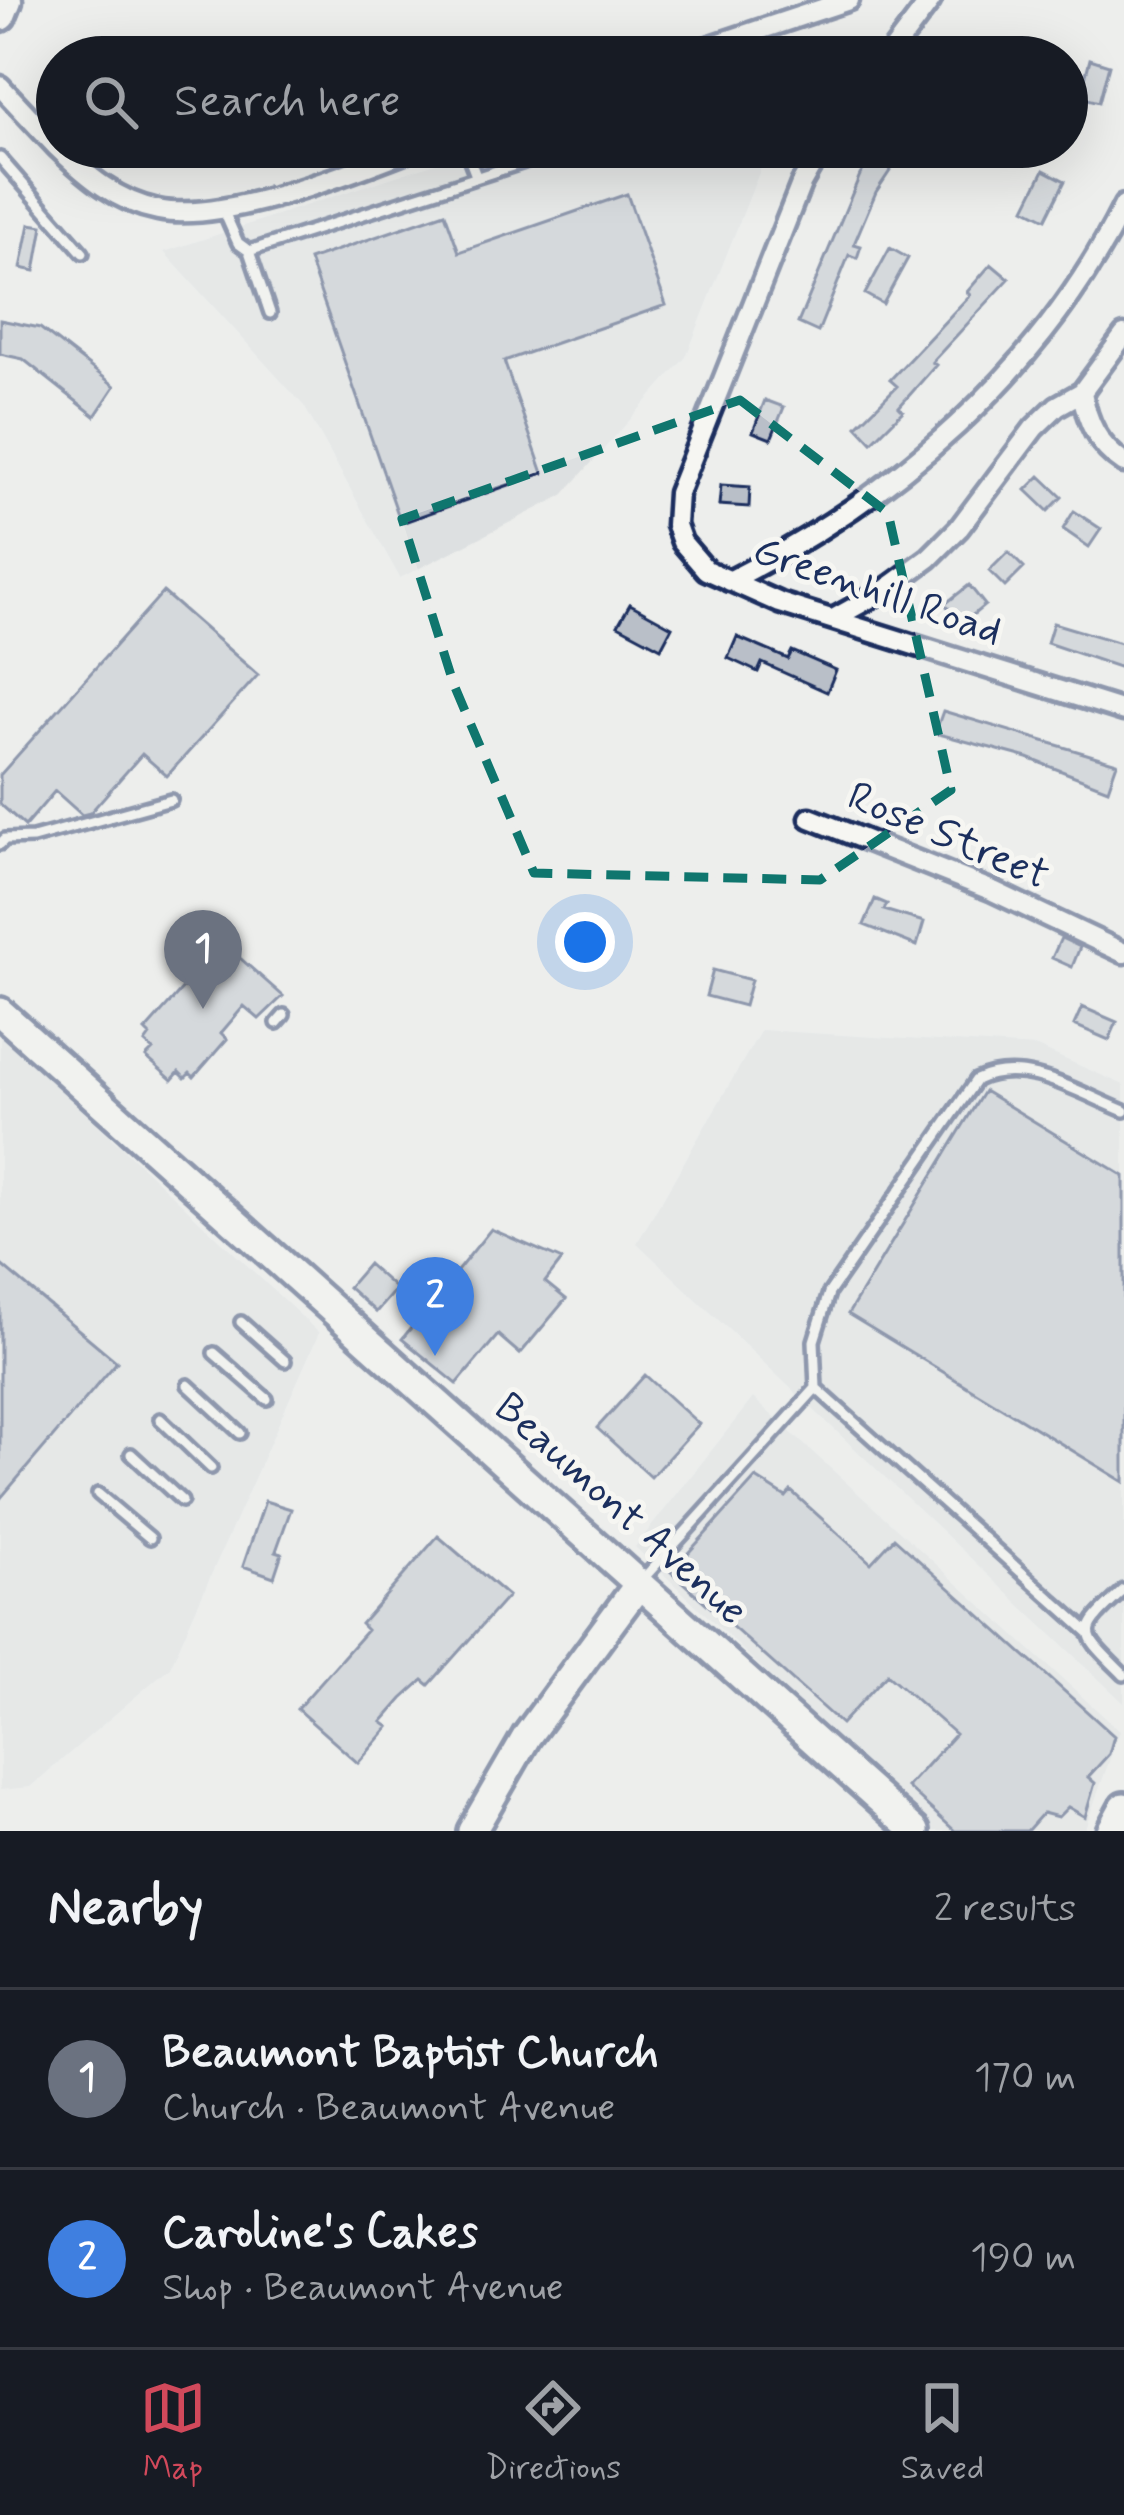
<!DOCTYPE html>
<meta charset="utf-8">
<style>
body{margin:0;font-family:Mynerve,sans-serif;background:#242831;color:#f1f3f6}
.you{position:absolute;left:585px;top:942px;width:42px;height:42px;margin:-30px;border:9px solid #fff;border-radius:50%;background:#1a73e8;box-shadow:0 0 0 18px #1a73e833}
.badge{display:grid;place-items:center;width:78px;height:78px;border-radius:50%;background:#d1495b;color:#fff;font-size:39px;font-weight:700}
.pin{position:absolute;translate:-50% -99px;filter:drop-shadow(0 3px 6px #0008)}
.pin::after{content:'';position:absolute;top:63px;width:42px;height:36px;background:inherit;clip-path:polygon(0 0,100% 0,50% 100%)}
.list{margin:0;padding:0;list-style:none}
h2{display:flex;justify-content:space-between;align-items:center;height:156px;margin:0;padding:0 48px;font-size:51px}
h2 small{font-size:39px;font-weight:400;color:#9ea1a6}
.list li{display:grid;grid-template-columns:78px 1fr auto;gap:36px;align-items:center;box-sizing:border-box;height:180px;padding:0 48px;border-top:3px solid #363941}
.list b{display:block;font-size:45px;white-space:nowrap}
.list p{margin:0;font-size:39px;white-space:nowrap;color:#9ea1a6}
.list em{font-size:39px;font-style:normal;color:#9ea1a6}
.icon{flex:none;width:66px;height:66px;fill:none;stroke:currentColor;stroke-width:2;stroke-linecap:round;stroke-linejoin:round}
.map{position:relative;flex:none;width:1124px;height:1831px;overflow:hidden}
.search{position:absolute;background:#171b24;box-shadow:0 12px 48px #0002;left:36px;right:36px;top:36px;height:132px;display:flex;align-items:center;gap:30px;box-sizing:border-box;padding:0 42px;border-radius:66px;color:#9ea1a6;font-size:45px}
.sheet{height:516px;background:#171b24}
nav{display:flex;justify-content:space-around;align-items:center;box-sizing:border-box;height:168px;border-top:3px solid #363941;background:#171b24;font-size:33px;color:#9ea1a6}
nav a{display:grid;justify-items:center;gap:6px}
nav .on{color:#d1495b}
.map>svg:first-child{display:block}
.built{fill:#dde0e1}
.building{fill:#b9bfc8;stroke:#1b2f5e;stroke-width:3}
.lines{fill:none;stroke-linecap:round;stroke-linejoin:round}
.lane-casing{stroke:#1b2f5e;stroke-width:18}
.street-casing{stroke:#1b2f5e;stroke-width:27}
.secondary-casing{stroke:#1b2f5e;stroke-width:36}
.primary-casing{stroke:#1b2f5e;stroke-width:39}
.lane{stroke:#f6f6f2;stroke-width:9}
.street{stroke:#f6f6f2;stroke-width:18}
.secondary{stroke:#f6f6f2;stroke-width:27}
.primary{stroke:#f6f6f2;stroke-width:30}
.marked{fill:none;stroke:#0f766e;stroke-width:9;stroke-dasharray:24 15;stroke-linejoin:round}
.labels{text-anchor:middle;dominant-baseline:central;stroke-width:10;stroke-linejoin:round;paint-order:stroke}
.street-label{font-size:42px;fill:#1b2f5e;stroke:#f6f6f2}
</style>
<div class="map">
<svg width="1124" height="1831" viewBox="0 0 1124 1831">
<rect width="100%" height="100%" fill="#edeeec"/>
<filter id="ink" filterUnits="userSpaceOnUse"><feTurbulence type="fractalNoise" baseFrequency=".00833" numOctaves="2"/><feDisplacementMap in="SourceGraphic" scale="24" xChannelSelector="R" yChannelSelector="G"/><feConvolveMatrix kernelMatrix="1 2 1 2 8 2 1 2 1" color-interpolation-filters="sRGB"/></filter>
<g filter="url(#ink)">
<path class="built" d="M485,147H761L766,155L686,357L562,496L400,578L304,406L164,252Z
M761,1030L1037,1047L1124,1085V1703L637,1243Z
M0,1033L319,1333L170,1667L30,1787L0,1790Z
M753,1398L1120,1731L1084,1831H932L635,1547Z"/>
<path class="building" d="M1090,59L1109,65L1099,102L1080,97Z
M879,147H906L876,192L854,244L861,246L857,258L849,255L818,332L798,323L860,175Z
M1044,170L1065,181L1046,219L1025,208Z
M627,194L666,305L504,361L543,473L401,523L309,260L445,213L459,252Z
M30,224L43,226L35,271L21,268Z
M890,248L908,258L883,304L865,294Z
M991,264L1009,279L932,362L936,365L899,407L903,411L872,442L857,426L897,386L890,380L970,295L967,292Z
M0,320L40,328L115,386L95,416L23,359L0,354Z
M765,400L784,407L771,439L753,432Z
M1040,476L1062,497L1048,511L1026,490Z
M721,485L750,487L749,507L719,505Z
M1074,511L1101,529L1089,547L1063,529Z
M1008,552L1024,568L1005,587L989,571Z
M969,585L985,605L962,624L945,604Z
M163,592L258,675L167,776L142,754L90,813L82,815L55,791L25,826L0,804V775Z
M630,604L672,627L661,648L618,625Z
M1053,623L1124,644V669L1047,643Z
M737,637L788,659L792,651L836,670L827,692L762,663L758,672L728,658Z
M943,711L1117,763L1108,789L1028,758L935,733Z
M875,899L887,904L884,910L924,922L917,946L864,925Z
M1061,938L1080,947L1072,967L1052,958Z
M223,943L283,996L259,1019L244,1006L221,1033L227,1039L194,1077L190,1073L185,1078L179,1072L172,1080L146,1057L153,1050L145,1043L150,1036L145,1031Z
M713,970L751,980L744,1006L706,996Z
M1082,1007L1117,1022L1109,1040L1074,1025Z
M984,1091L1124,1176V1482L848,1314Z
M491,1229L562,1260L545,1282L566,1299L520,1354L498,1335L457,1384L402,1339Z
M0,1264L117,1362L0,1499Z
M368,1264L396,1289L376,1312L348,1287Z
M645,1375L699,1424L651,1477L597,1428Z
M756,1478L786,1497L791,1491L871,1563L894,1538L1114,1736L1109,1754L1088,1777L1095,1783L1085,1817L1068,1807L1058,1817L1043,1813L1027,1831H955L907,1787L955,1734L887,1674L841,1724L671,1572Z
M265,1501L291,1509L276,1551L282,1553L274,1577L243,1566Z
M438,1536L508,1596L429,1685L423,1680L402,1699L382,1722L389,1727L358,1763L297,1709L367,1630L361,1624Z"/>
<g class="lines">
<defs>
<path id="lane" d="M465,147L476,176
M0,158L83,253
M222,207L238,243L249,251L571,147
M249,251L270,313
M0,844L5,839L33,838L171,800
M277,1023L284,1015
M241,1322L285,1361
M214,1353L267,1399
M188,1385L240,1433
M816,1388L814,1341L829,1293L976,1080C1025,1057 1079,1093 1124,1111
M160,1419L211,1468
M131,1454L182,1501
M98,1494L150,1538
M642,1580L816,1388L1088,1632
M1124,1590C1077,1634 1079,1630 1124,1675"/>
<path id="street" d="M678,57L849,0
M888,57L931,0
M0,86L57,147
M57,147C86,175 117,202 158,210C224,224 353,172 417,147
M822,147L801,184L678,493L676,525L682,542L706,570L780,603L1124,711
M1082,392C1087,422 1098,446 1124,463
M729,581C894,498 1041,373 1124,205
M833,619L885,590L929,558L959,528L1034,428L1057,406L1082,392L1124,335
M810,818L993,891L1124,953"/>
<path id="secondary" d="M0,1012L915,1831
M472,1831L527,1736L639,1584
M1111,1831L1124,1807"/>
<path id="primary" d="M0,15L6,0"/>
</defs>
<use href="#lane" class="lane-casing"/>
<use href="#street" class="street-casing"/>
<use href="#secondary" class="secondary-casing"/>
<use href="#primary" class="primary-casing"/>
<use href="#lane" class="lane"/>
<use href="#street" class="street"/>
<use href="#secondary" class="secondary"/>
<use href="#primary" class="primary"/>
</g>
</g>
<path d="M0 0H1124V1831H0ZM740,400L888,513L951,790L820,880L534,873L454,685L402,519Z" fill="#edeeec" fill-opacity=".55" fill-rule="evenodd"/>
<path class="marked" d="M740,400L888,513L951,790L820,880L534,873L454,685L402,519Z"/>
<g class="labels">
<g class="street-label">
<text transform="translate(877 592) rotate(19)">Greenhill Road</text>
<text transform="translate(948 837) rotate(23)">Rose Street</text>
<text transform="translate(620 1510) rotate(42)">Beaumont Avenue</text>
</g>
</g>
</svg>
<div class="you"></div>
<div class="pin badge" style="left:203px;top:1009px;background:#6b7280">1</div>
<div class="pin badge" style="left:435px;top:1356px;background:#3f7fe0">2</div>
<div class="search"><svg class="icon" aria-label="search" viewBox="0 0 24 24"><circle cx="10" cy="10" r="6"/><path d="M15 15l6 6"/></svg>Search here</div>
</div>
<section class="sheet">
<h2>Nearby<small>2 results</small></h2>
<ul class="list">
<li><span class="badge" style="background:#6b7280">1</span><div><b>Beaumont Baptist Church</b><p>Church · Beaumont Avenue</p></div><em>170 m</em></li>
<li><span class="badge" style="background:#3f7fe0">2</span><div><b>Caroline's Cakes</b><p>Shop · Beaumont Avenue</p></div><em>190 m</em></li>
</ul>
</section>
<nav>
<a class="on"><svg class="icon" aria-label="map" viewBox="0 0 24 24"><path d="M3 6l6-2 6 2 6-2v14l-6 2-6-2-6 2zM9 4v14M15 6v14"/></svg>Map</a>
<a><svg class="icon" aria-label="directions" viewBox="0 0 24 24"><path d="M12 3l9 9-9 9-9-9zM9 14v-3h6M13 9l2 2-2 2"/></svg>Directions</a>
<a><svg class="icon" aria-label="saved" viewBox="0 0 24 24"><path d="M7 4h10v16l-5-4-5 4z"/></svg>Saved</a>
</nav>
